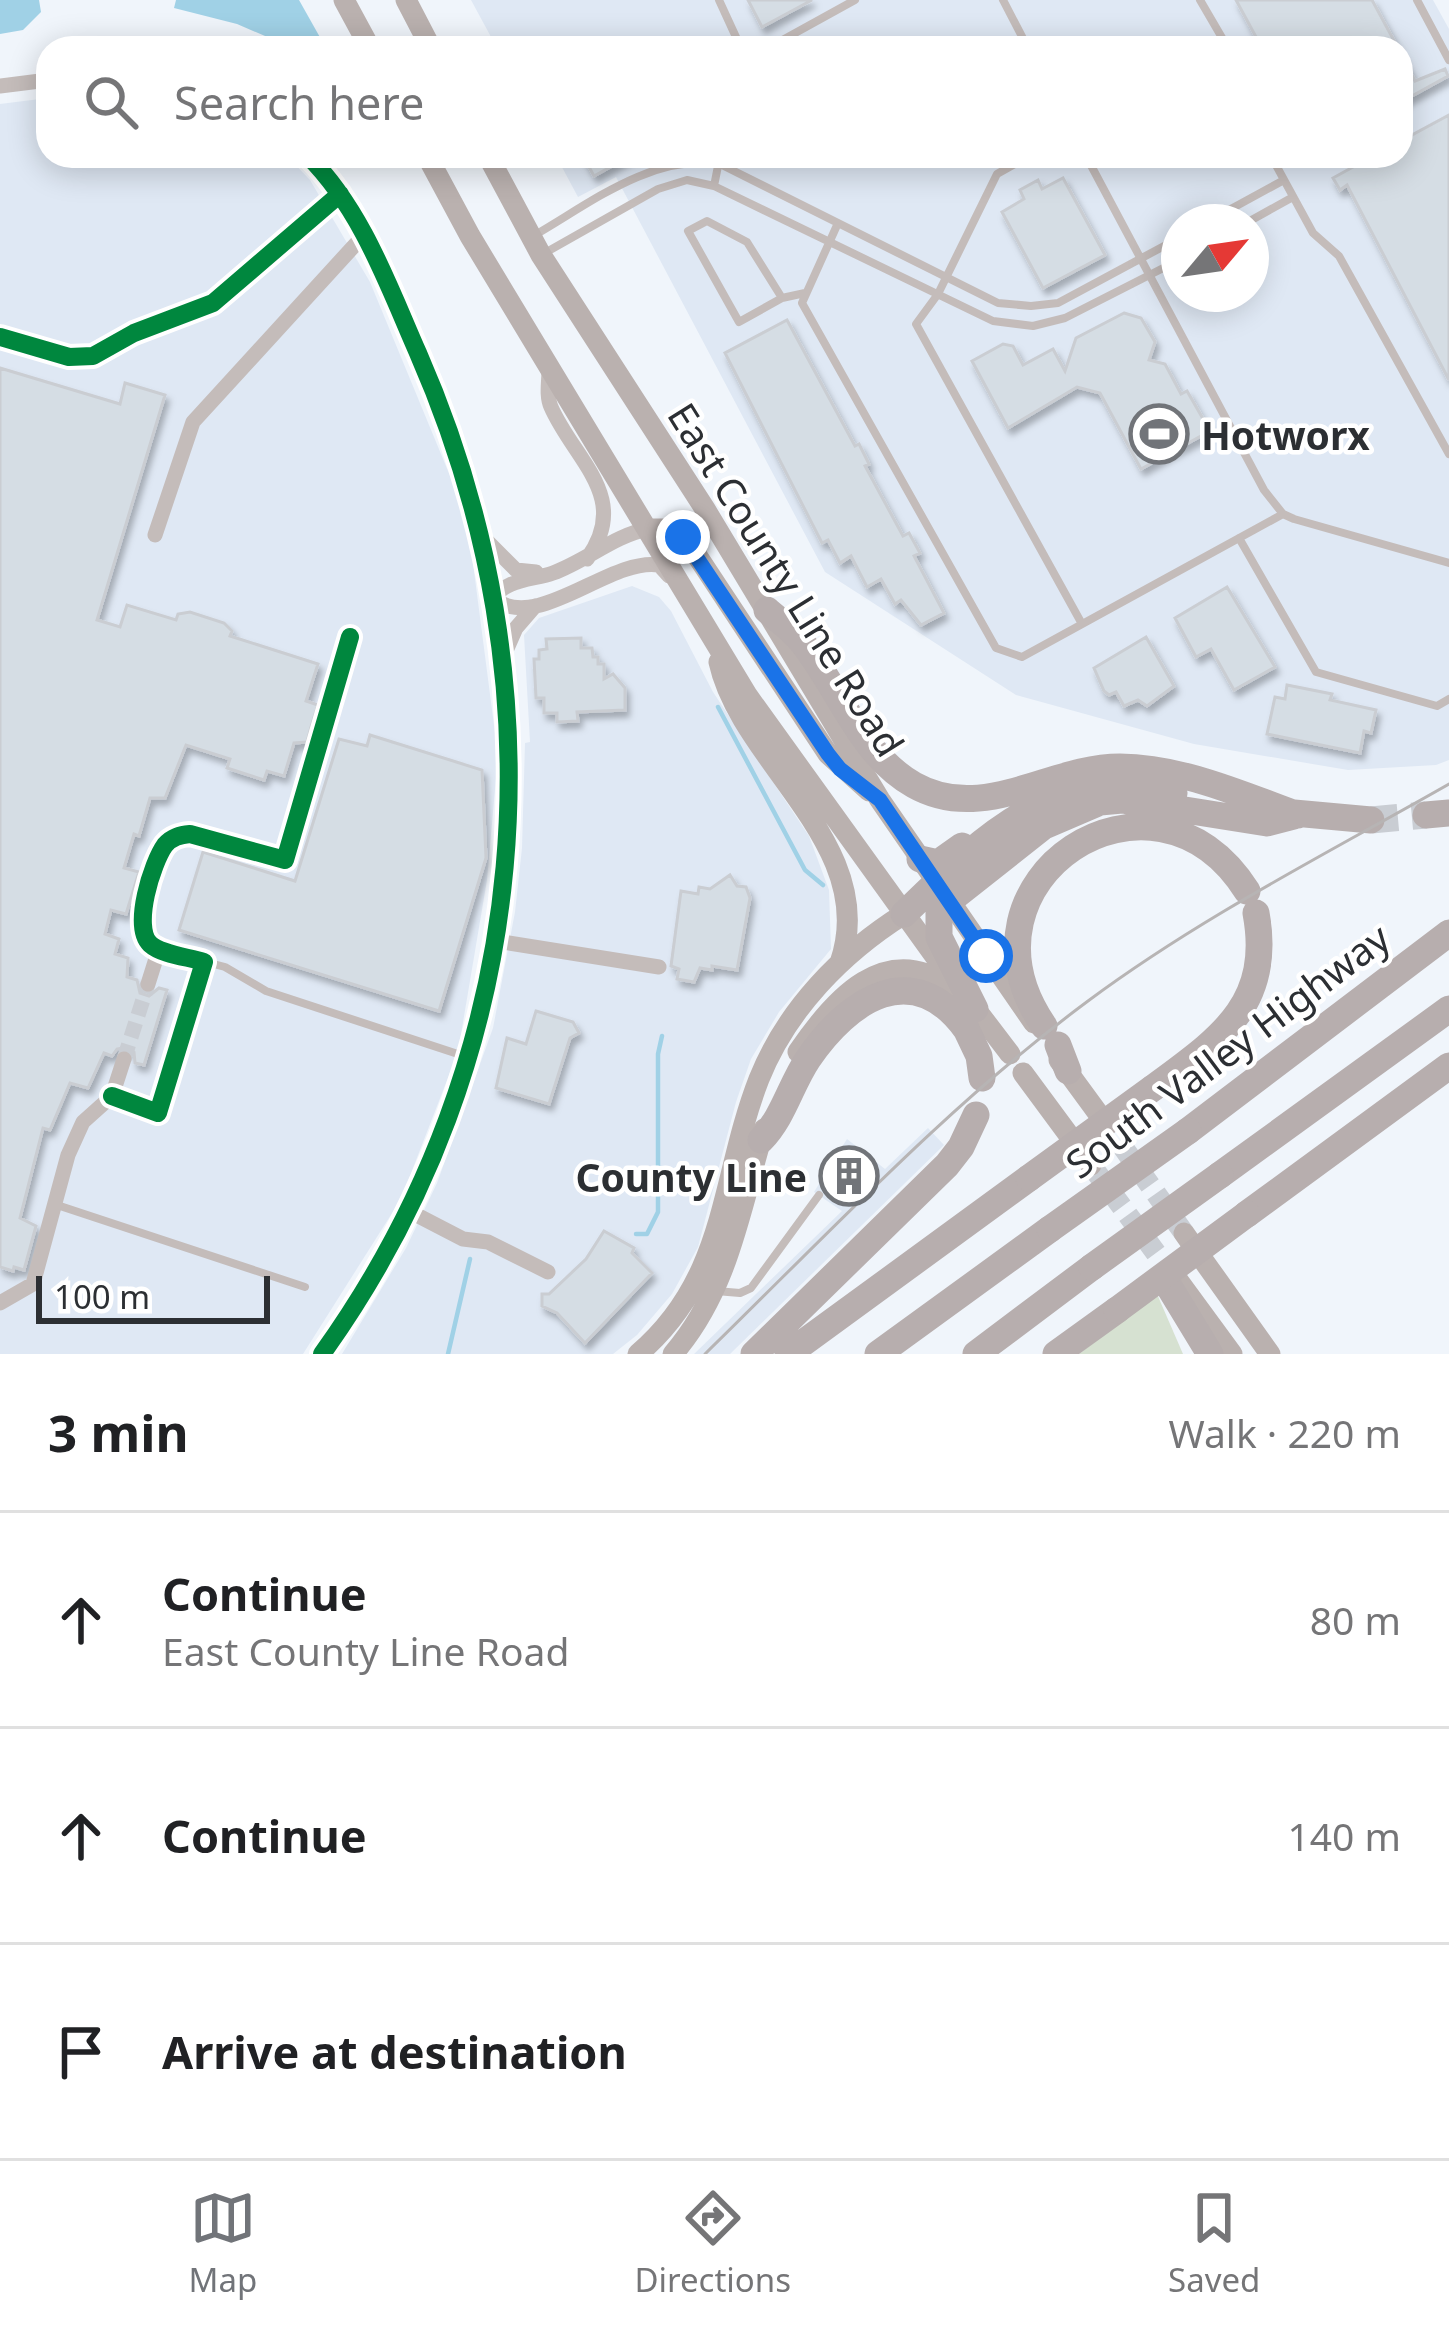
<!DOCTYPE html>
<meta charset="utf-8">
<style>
body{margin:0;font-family:"Noto Sans",sans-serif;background:#f6f6f6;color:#202124}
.compass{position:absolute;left:1161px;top:204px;width:108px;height:108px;border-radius:50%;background:#fff;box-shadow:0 6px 30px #0003;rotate:61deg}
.scale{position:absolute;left:36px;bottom:30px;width:234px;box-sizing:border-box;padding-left:12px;border:6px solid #2c2f33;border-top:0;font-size:33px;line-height:42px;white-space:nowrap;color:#2c2f33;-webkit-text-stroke:9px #fff;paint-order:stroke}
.stop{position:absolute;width:36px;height:36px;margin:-27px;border:9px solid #1a73e8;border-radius:50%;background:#fff}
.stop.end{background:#1a73e8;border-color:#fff;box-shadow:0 3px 12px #0008}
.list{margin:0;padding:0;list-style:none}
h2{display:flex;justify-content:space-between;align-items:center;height:156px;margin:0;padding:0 48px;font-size:51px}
h2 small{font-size:39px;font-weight:400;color:#757577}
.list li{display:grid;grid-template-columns:78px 1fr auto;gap:36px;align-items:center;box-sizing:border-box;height:216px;padding:0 48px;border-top:3px solid #e0e0e0}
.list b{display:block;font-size:45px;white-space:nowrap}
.list p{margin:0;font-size:39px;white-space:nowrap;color:#757577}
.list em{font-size:39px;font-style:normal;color:#757577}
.icon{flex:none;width:66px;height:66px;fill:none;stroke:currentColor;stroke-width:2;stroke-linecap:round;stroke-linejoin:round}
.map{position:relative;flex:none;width:1449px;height:1354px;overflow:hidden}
.search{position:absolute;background:#fff;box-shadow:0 6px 30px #0003;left:36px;right:36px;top:36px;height:132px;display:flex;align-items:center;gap:30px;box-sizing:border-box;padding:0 42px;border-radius:36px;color:#757577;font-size:45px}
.sheet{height:804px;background:#fff}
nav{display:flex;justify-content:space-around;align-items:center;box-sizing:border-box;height:168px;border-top:3px solid #e0e0e0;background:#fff;font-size:33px;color:#757577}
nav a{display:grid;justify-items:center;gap:6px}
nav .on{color:#717479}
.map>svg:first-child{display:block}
.built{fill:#dfe8f4;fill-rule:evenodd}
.green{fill:#d6e1d1}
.water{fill:#a0d1e6}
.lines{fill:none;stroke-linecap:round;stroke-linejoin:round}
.stream{stroke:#a0d1e6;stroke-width:4.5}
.building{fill:#d5dde4;stroke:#cacdd2;stroke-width:3;filter:url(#shadow)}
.street-tunnel{stroke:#c9cdd3;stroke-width:15;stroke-dasharray:15 8;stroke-linecap:butt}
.secondary-tunnel{stroke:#c9cdd3;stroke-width:21;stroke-dasharray:21 10;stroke-linecap:butt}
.highway-tunnel{stroke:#c9cdd3;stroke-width:27;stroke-dasharray:27 14;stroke-linecap:butt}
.lane{stroke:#c4bcba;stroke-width:8}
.street{stroke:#c4bcba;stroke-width:15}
.secondary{stroke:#bab1af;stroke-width:21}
.highway{stroke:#b7aeae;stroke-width:27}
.tram{stroke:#b7b4b4;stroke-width:3}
.highway-bridge{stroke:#b7aeae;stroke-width:27}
.cycleway-casing{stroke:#fff;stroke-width:26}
.cycleway{stroke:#00873e;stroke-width:18}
.route{stroke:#1a73e8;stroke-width:15}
.labels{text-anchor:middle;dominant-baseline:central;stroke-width:9;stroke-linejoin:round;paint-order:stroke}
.poi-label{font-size:39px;font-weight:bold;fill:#2c2f33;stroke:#fff;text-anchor:start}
.street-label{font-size:39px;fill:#2c2f33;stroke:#fff}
</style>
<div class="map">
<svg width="1449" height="1354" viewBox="0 0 1449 1354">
<defs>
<filter id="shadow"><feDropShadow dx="3.5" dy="6" stdDeviation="3" flood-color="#0004"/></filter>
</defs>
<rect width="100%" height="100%" fill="#f0f5fb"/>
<path class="built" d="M471,0H1433L1449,29V760L1436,765L1348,770L1194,744L1016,695L825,572L616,177L578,197L556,156H1401V48H497ZM1179,222H1251V294H1179Z
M48,98V156H287L310,180L370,282L467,517L498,756L487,880L458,1052L401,1199L303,1354H0V104Z
M632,586L659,597L671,611L713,692L809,836L829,890L831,949L779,1012L751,1059L736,1102L698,1247L672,1294L637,1335L613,1354H342L406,1248L437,1183L493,1028L515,912L522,848L525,743L530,742L524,635L539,618Z
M928,1128L944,1145L730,1354H694L842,1211L814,1192L847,1139L885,1169Z"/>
<path class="green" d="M1157,1294L1183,1354H1079Z"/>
<path class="water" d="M0,0H39L41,12L23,30L0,34Z
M176,0H299L326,48H293L237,24L174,8Z"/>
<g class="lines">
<path class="stream" d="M718,707L805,870L823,885
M636,1234H647L658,1212V1054L662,1036
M448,1354L470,1259"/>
</g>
<path class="building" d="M748,0H812L762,27Z
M1236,0H1372L1398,48H1262Z
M1401,54L1415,81L1445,69L1448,76L1401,102Z
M1449,115V380L1347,185L1340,190L1333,178L1373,156H1401V141Z
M583,156H630L594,176Z
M1063,178L1105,255L1043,288L1002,212L1024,199L1020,190L1038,180L1042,189Z
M1124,313L1141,318L1155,342L1149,360L1165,364L1181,394L1187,391L1210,431L1141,469L1100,393L1077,387L1008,428L972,361L1003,344L1013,346L1023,365L1053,349L1065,371L1076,338Z
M787,320L855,446L859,444L869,464L865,466L903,536L909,533L920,553L914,556L944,613L921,625L901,600L895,604L881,579L867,587L851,556L840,563L828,540L822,543L725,353Z
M0,368L120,404L125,383L165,395L97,620L120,627L127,605L176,620L178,614L190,612L224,623L232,631L230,636L318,664L306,701L318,705L311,727L307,742L294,743L284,776L267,771L264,780L227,768L230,759L186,745L165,798H150L139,836L134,834L124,868L139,872L126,914L111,910L105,934L119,939L115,954L128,958L127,977L137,980L140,993L149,996L159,988L167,990L144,1065L135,1063L134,1052L127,1047L117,1049L112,1056L104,1053L88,1088L70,1083L50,1130L43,1128L20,1218L36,1226L24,1270L14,1267L13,1271L0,1267Z
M1227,587L1275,667L1234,690L1211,649L1196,657L1175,618Z
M1146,637L1174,686L1147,706L1138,700L1124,706L1116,692L1109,695L1104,691L1094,668Z
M581,638V648H592L593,657H598V664H604V679L613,674L625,688V710L577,712L578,721L557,722V713H544V698H536L534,659H539V650L547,649L546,639Z
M1287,685L1332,694L1330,700L1376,710L1371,733L1364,731L1360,753L1267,734L1275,697L1285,699Z
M370,735L482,770L486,858L439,1011L179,930L203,852L295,881L339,739L367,746Z
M730,875L737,886L746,887L750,898L737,970L712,966V970L700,968L694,982L677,979L679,969L671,966L681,891L698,894L699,887L710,889Z
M536,1011L573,1022L579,1033L570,1038L549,1104L496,1088L507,1038L526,1044Z
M604,1231L634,1248L632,1253L652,1273L585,1343L557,1313L542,1306V1294H549L586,1259Z"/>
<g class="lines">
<path class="street-tunnel" d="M124,1059L148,984"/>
<path class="secondary-tunnel" d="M1120,1143L1184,1233
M1091,1165L1156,1253"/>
<path class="highway-tunnel" d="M1371,820L1426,815"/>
<path class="lane" d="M719,0L741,48
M1003,0L1028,48
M1200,0L1228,48
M1417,0L1449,60
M768,48L855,0
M1029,156L997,174L938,294L916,324L1082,624
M1086,156L1264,490L1283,514L1294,519L1449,563
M1271,156L1313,233L1339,256L1449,454
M714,186L720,156
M1207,222L1284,180
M1248,222L1293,197
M838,223L802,303L996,648L1022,657L1283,514
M535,235C592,202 649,156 718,163L998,303L1031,306L1058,303L1179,238
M543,254L658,189L687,180L714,186L993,321L1033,326L1065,318L1179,260
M782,298L739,322L688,231L707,221L747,242L782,298L805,293
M1239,538L1316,672L1437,706L1449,699
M206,962L225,967L266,991L467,1057
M57,1205L305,1287
M716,1291L740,1293L751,1288L819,1195"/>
<path class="street" d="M0,86L48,80
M308,156C362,210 388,285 418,353C564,686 535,1057 322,1354
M0,337L69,357L93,356L134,333L213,303L340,194
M549,370C549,382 546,396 551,407C574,460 632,497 587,559
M155,535L193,422L364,235
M484,538L516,570L536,572
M494,599C538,633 610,557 659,565L669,576
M494,599C504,579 534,580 553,573C586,561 615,535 648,529
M505,653L516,628L535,606
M496,941L659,967
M148,984L159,949
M112,1096L158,1113L204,962C189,957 162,955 150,944C132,927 152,863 165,845C172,837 180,835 190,834L285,860L350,637
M407,1210L463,1239L488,1242L548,1272
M0,1303L33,1284L68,1155L83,1122L112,1096L124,1059"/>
<path class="secondary" d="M344,0L370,48
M406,0L431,48
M427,156L470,236L747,695L945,970
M488,156L541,255L705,509L880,800L1034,1023
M648,529H665L686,539L828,754L869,791
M719,662C741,763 881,846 840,963
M968,999L1010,1054
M798,1052C834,999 885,940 951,987
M1059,1060L1100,1116
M1023,1073L1071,1138
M1083,1155L1091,1165
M1184,1233L1191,1243
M1203,1260L1270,1354
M1177,1279L1232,1354
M638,1354C728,1277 720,1179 759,1079C787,1009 842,953 904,914
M673,1354C729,1289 740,1209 764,1129"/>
<path class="highway" d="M767,610C778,620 792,629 801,641C839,687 859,754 914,785C983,824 1050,767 1120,767C1180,767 1243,795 1298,815
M1283,812L1371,820
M1426,815L1449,813
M920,859L938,863L962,846
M904,914C983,837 1056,763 1174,793
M975,1009L939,937V909L1044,826L1100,802L1122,800L1267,823L1294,816
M959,1014L979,1056L982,1078
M1044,1026C944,880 1153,742 1247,891
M1058,1045L1068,1071
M1153,1088C1219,1039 1273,1005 1256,913
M1188,1131L1449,933
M761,1140C784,1116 790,1086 808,1059C848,1000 913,956 966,1029
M1220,1175L1449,1009
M1247,1214L1449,1066
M1168,1285L1210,1354
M754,1354L947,1165L961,1147L976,1115
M788,1354L1029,1178
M878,1354L1050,1229
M976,1354L1092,1267
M1056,1354L1117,1310"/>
<path class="tram" d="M705,1354C829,1233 949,1104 1088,1001C1201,917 1328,853 1449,784"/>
<path class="highway-bridge" d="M1029,1178L1153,1088
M1050,1229L1188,1131
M1092,1267L1220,1175
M1117,1310L1247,1214"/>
<defs>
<path id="cycleway" d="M308,156C362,210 388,285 418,353C564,686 535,1057 322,1354
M0,337L69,357L93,356L134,333L213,303L340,194
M112,1096L158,1113L204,962C189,957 162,955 150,944C132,927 152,863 165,845C172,837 180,835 190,834L285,860L350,637"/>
</defs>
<use href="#cycleway" class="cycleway-casing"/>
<use href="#cycleway" class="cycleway"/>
</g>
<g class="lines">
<path class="route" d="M683,537L828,754L840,769L880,800L986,956"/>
</g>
<defs>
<symbol id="stadium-ring" viewBox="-11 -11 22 22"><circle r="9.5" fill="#fff" stroke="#717479" stroke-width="1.5"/><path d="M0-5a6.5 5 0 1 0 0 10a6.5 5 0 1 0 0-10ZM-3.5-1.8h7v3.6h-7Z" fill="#717479"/></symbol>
<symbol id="building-ring" viewBox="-11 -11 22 22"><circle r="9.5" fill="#fff" stroke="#717479" stroke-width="1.5"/><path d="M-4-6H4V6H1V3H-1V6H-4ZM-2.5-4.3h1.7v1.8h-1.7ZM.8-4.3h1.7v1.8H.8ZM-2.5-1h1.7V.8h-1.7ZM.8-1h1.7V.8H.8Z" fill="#717479"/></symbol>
</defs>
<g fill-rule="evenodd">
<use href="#stadium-ring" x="1126" y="401" width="66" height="66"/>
<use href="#building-ring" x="816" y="1143" width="66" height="66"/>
</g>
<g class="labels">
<g class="poi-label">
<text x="1201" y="434">Hotworx</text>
<text x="807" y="1176" text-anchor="end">County Line</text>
</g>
<g class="street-label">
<text transform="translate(787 579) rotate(58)">East County Line Road</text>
<text transform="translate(1227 1050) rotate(-37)">South Valley Highway</text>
</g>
</g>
</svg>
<svg class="compass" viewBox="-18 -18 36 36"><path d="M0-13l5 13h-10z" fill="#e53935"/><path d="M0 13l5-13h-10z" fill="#757577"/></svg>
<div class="scale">100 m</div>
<div class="stop" style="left:986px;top:956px"></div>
<div class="stop end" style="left:683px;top:537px"></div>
<div class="search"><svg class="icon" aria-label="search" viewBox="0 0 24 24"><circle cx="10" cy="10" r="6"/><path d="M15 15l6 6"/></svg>Search here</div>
</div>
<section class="sheet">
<h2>3 min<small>Walk · 220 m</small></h2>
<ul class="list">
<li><svg class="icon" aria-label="ahead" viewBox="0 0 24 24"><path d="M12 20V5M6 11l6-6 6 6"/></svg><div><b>Continue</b><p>East County Line Road</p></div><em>80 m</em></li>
<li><svg class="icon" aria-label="ahead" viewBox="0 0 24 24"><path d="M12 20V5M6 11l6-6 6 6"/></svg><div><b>Continue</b></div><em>140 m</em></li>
<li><svg class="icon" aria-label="arrive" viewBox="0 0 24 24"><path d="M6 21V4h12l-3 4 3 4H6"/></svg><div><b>Arrive at destination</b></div></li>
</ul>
</section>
<nav>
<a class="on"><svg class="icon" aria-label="map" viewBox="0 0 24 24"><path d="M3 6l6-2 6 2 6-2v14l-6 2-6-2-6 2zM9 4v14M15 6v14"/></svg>Map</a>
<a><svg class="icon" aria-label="directions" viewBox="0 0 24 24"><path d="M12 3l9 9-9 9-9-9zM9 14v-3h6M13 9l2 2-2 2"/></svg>Directions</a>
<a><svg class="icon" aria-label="saved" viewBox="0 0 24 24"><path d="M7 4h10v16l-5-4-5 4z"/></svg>Saved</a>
</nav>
